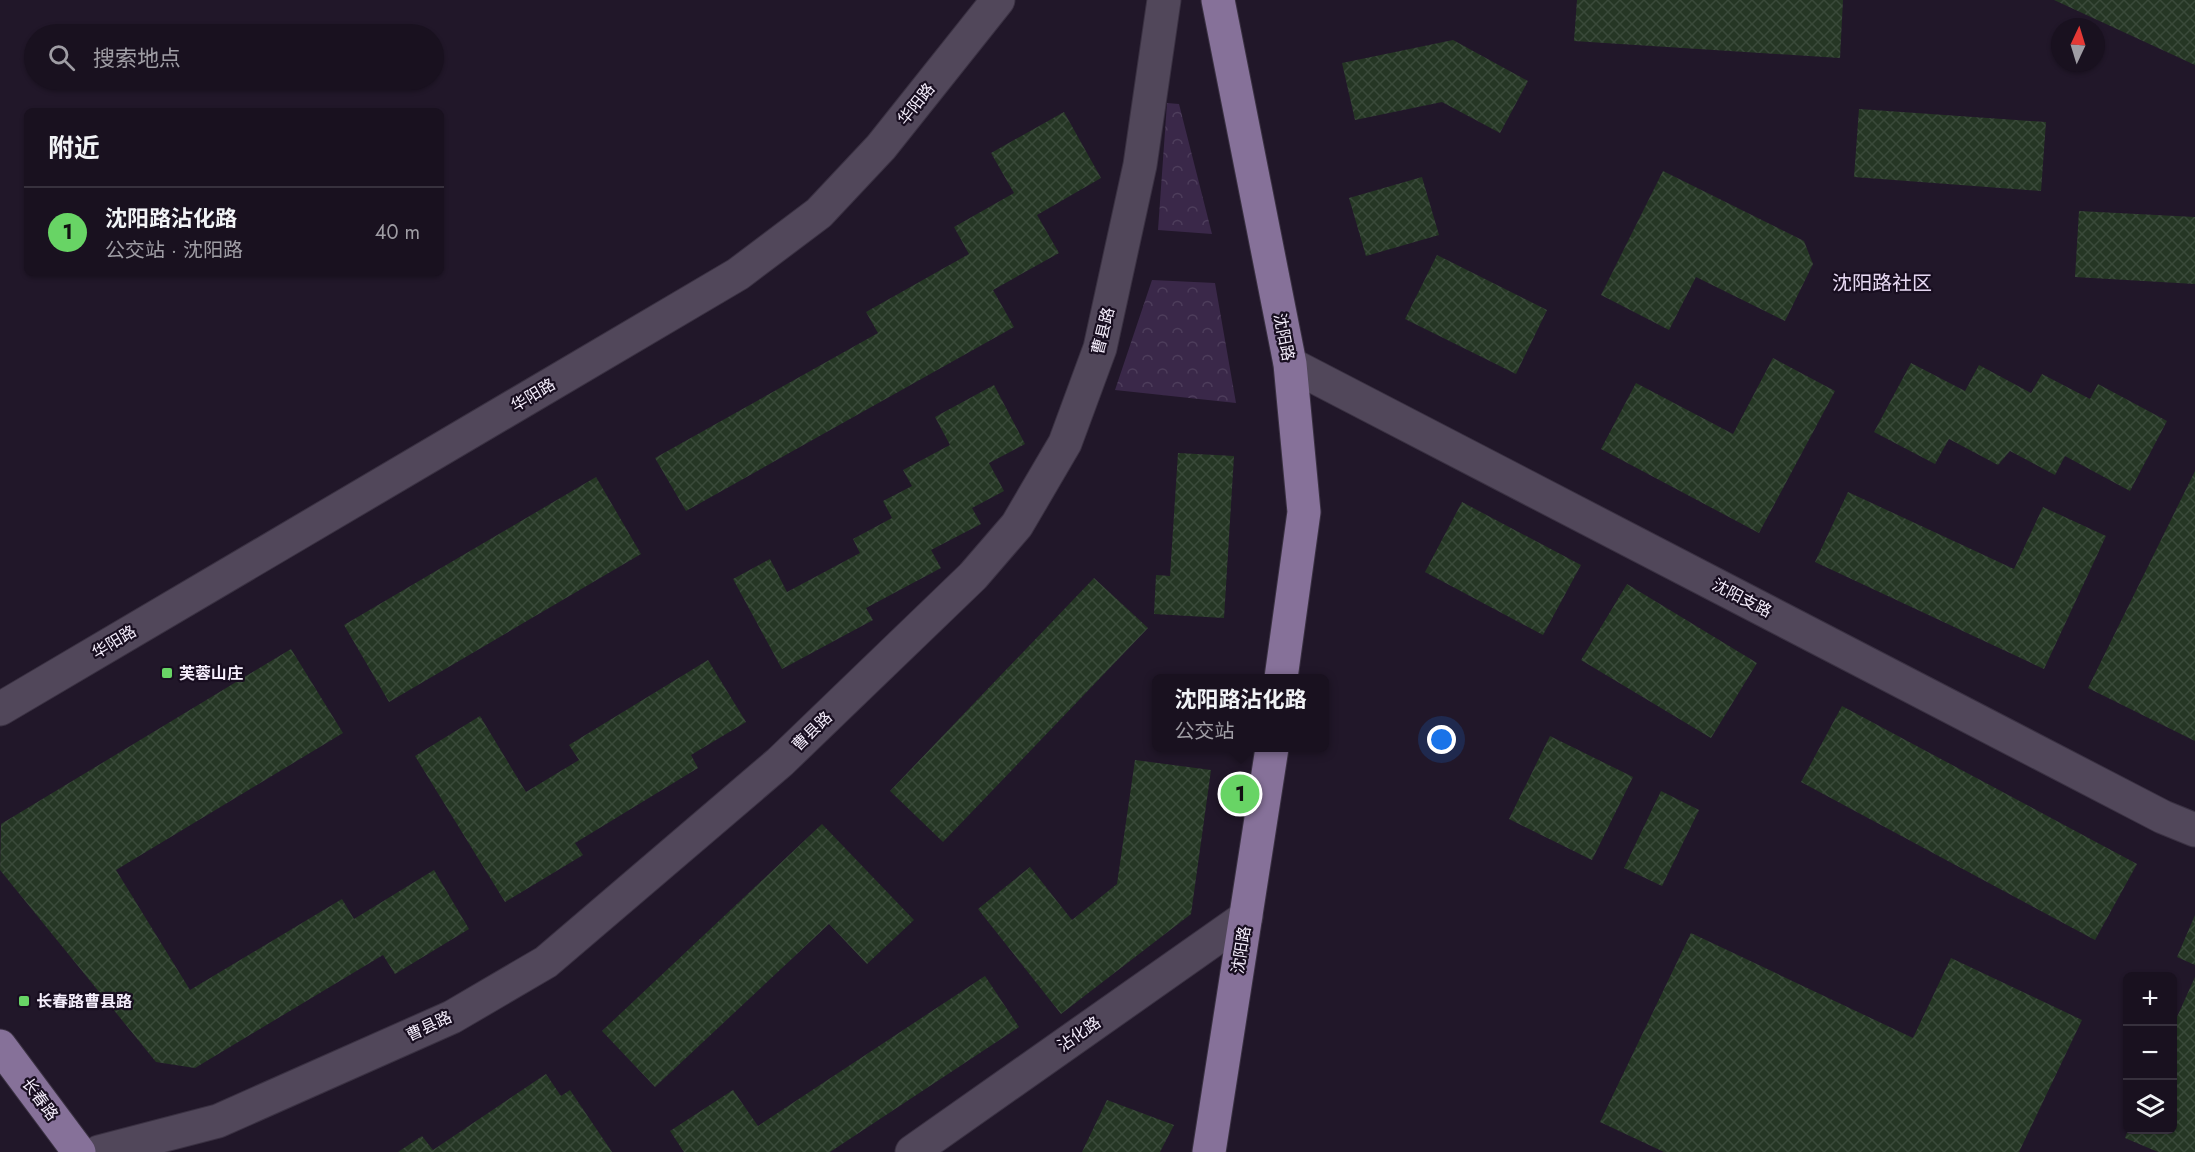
<!DOCTYPE html>
<html lang="zh">
<meta charset="utf-8">
<style>
body{margin:0;font-family:Jost,"Noto Sans SC",sans-serif;background:#221a28;color:#f1f3f6}
.controls{position:absolute;right:18px;bottom:18px;display:grid;overflow:hidden;border-radius:9px;box-shadow:0 2px 4px #0004}
.controls button{width:54px;height:54px;display:grid;place-items:center;padding:0;border:0;border-bottom:2px solid #37313d;background:#19111f;color:#f1f3f6;font:30px sans-serif}
.compass{position:absolute;left:2051px;top:18px;width:54px;height:54px;border-radius:50%;background:#19111f;box-shadow:0 2px 4px #0004;rotate:4deg}
.you{position:absolute;left:1442px;top:740px;width:21px;height:21px;margin:-15px;border:4px solid #fff;border-radius:50%;background:#1a73e8;box-shadow:0 0 0 9px #1a73e833}
.badge{display:grid;place-items:center;width:39px;height:39px;border-radius:50%;background:#68d465;color:#111;font-size:20px;font-weight:700}
.pin{position:absolute;translate:-50% -50%;border:3px solid #fff;box-shadow:0 2px 6px #0006}
.popup{position:absolute;left:1152px;top:674px;width:177px;height:78px;box-sizing:border-box;display:grid;place-content:center;border-radius:9px;background:#19111f;filter:drop-shadow(0 2px 4px #0005);font-size:20px;white-space:nowrap;color:#9f9da4}
.popup b{font-size:22px;color:#f1f3f6}
.popup::after{content:'';position:absolute;left:50%;top:100%;margin-left:-12px;border:12px solid transparent;border-top-color:#19111f}
.list{margin:0;padding:0;list-style:none}
h2{display:flex;justify-content:space-between;align-items:center;height:78px;margin:0;padding:0 24px;font-size:26px}
h2 small{font-size:20px;font-weight:400;color:#9f9da4}
.list li{display:grid;grid-template-columns:39px 1fr auto;gap:18px;align-items:center;box-sizing:border-box;height:90px;padding:0 24px;border-top:2px solid #37313d}
.list b{display:block;font-size:22px;white-space:nowrap}
.list p{margin:0;font-size:20px;white-space:nowrap;color:#9f9da4}
.list em{font-size:20px;font-style:normal;color:#9f9da4}
.icon{flex:none;width:33px;height:33px;fill:none;stroke:currentColor;stroke-width:2;stroke-linecap:round;stroke-linejoin:round}
.map{position:relative;flex:none;width:2195px;height:1152px;overflow:hidden}
.search{position:absolute;background:#19111f;box-shadow:0 2px 4px #0004;left:24px;top:24px;width:420px;height:66px;display:flex;align-items:center;gap:15px;box-sizing:border-box;padding:0 21px;border-radius:33px;color:#9f9da4;font-size:22px}
.panel{position:absolute;background:#19111f;box-shadow:0 2px 4px #0004;left:24px;top:108px;width:420px;height:168px;border-radius:9px}
.map>svg:first-child{display:block}
.forest{fill:url(#forest-crowns)}
.building{fill:url(#building-cross-hatch)}
.lines{fill:none;stroke-linecap:round;stroke-linejoin:round}
.minor-casing{stroke:#3a3142;stroke-width:35}
.major-casing{stroke:#3a3142;stroke-width:35}
.minor{stroke:#51475a;stroke-width:33}
.major{stroke:#867199;stroke-width:33}
.poi-dot{fill:#68d465;stroke:#180e20;stroke-width:2}
.labels{text-anchor:middle;dominant-baseline:central;stroke-width:4.5;stroke-linejoin:round;paint-order:stroke}
.street-label{font-size:16px;fill:#f5eefc;stroke:#180e20}
.poi-label{font-size:16px;font-weight:bold;fill:#f5eefc;stroke:#180e20;text-anchor:start}
.quarter-label{font-size:20px;fill:#e6d8f2;stroke:#180e20}
</style>
<div class="map">
<svg width="2195" height="1152" viewBox="0 0 2195 1152">
<defs>
<pattern id="forest-crowns" width="20" height="18" patternUnits="userSpaceOnUse" patternTransform="scale(1.5)"><rect width="20" height="18" fill="#3a2849"/><path d="M2 6a3 3 0 1 1 6 0M12 15a3 3 0 1 1 6 0" fill="none" stroke="#4d3d5b"/></pattern>
<pattern id="building-cross-hatch" width="8" height="8" patternUnits="userSpaceOnUse" patternTransform="scale(1.5)"><rect width="8" height="8" fill="#253624"/><path d="M0 0l8 8M0 8l8-8" fill="none" stroke="#3a4a3a"/></pattern>
</defs>
<rect width="100%" height="100%" fill="#211729"/>
<path class="forest" d="M1167,103L1179,104L1212,234L1158,230Z
M1152,280L1215,283L1236,403L1115,390Z"/>
<path class="building" d="M1577,0H1843L1840,58L1574,41Z
M2054,0H2195V65Z
M1453,40L1528,81L1500,133L1442,102L1355,120L1342,63Z
M1859,109L2046,122L2041,191L1854,177Z
M1064,112L1101,178L1037,215L1059,253L993,290L1014,327L686,511L655,458L878,333L866,312L969,254L954,227L1014,193L991,153Z
M1663,171L1804,241L1813,264L1785,321L1696,277L1669,330L1601,295Z
M1422,177L1439,235L1366,256L1349,198Z
M2079,211L2195,217V284L2075,277Z
M1437,255L1547,310L1516,374L1405,319Z
M1773,358L1835,391L1759,533L1601,449L1636,383L1733,434Z
M1911,363L1965,391L1979,365L2031,393L2042,374L2090,399L2098,384L2167,421L2130,491L2065,456L2055,475L2010,451L1998,465L1949,439L1935,464L1874,432Z
M994,385L1025,444L989,463L1004,491L972,508L981,524L931,550L941,568L866,608L873,620L782,669L733,579L770,559L787,592L860,553L853,539L892,518L883,501L912,486L903,470L950,445L935,417Z
M1178,453L1234,456L1224,618L1154,614L1156,575L1170,576Z
M2195,471V741L2088,688Z
M596,477L641,554L389,702L344,625Z
M1848,492L2014,569L2043,507L2106,536L2044,669L1815,562Z
M1462,502L1581,565L1543,635L1425,572Z
M1094,578L1148,628L943,842L890,791Z
M1627,584L1757,663L1711,738L1581,660Z
M291,649L343,733L116,870L190,990L342,899L354,919L434,870L469,929L395,974L383,955L195,1068L156,1062L0,870L1,824Z
M708,660L746,722L691,755L698,768L575,843L583,855L505,902L415,756L480,716L526,792L579,760L569,745Z
M1842,706L2137,864L2095,940L1801,782Z
M1550,736L1633,777L1592,860L1509,819Z
M1135,760L1211,770L1191,914L1061,1014L978,909L1030,867L1072,920L1117,884Z
M1661,791L1699,810L1662,886L1624,868Z
M822,824L914,920L867,964L829,924L655,1087L602,1031Z
M2195,915V965L2177,957Z
M1691,933L1913,1038L1951,958L2082,1020L2019,1152H1664L1600,1122Z
M985,976L1019,1027L830,1152H684L670,1131L733,1090L758,1126Z
M2195,977V1152H2158L2125,1138L2128,1130H2172V1028Z
M546,1074L561,1096L570,1090L612,1152H398L422,1136L433,1150Z
M1107,1100L1174,1125L1160,1152H1082Z"/>
<g class="lines">
<defs>
<path id="minor" d="M1290,364L2163,817L2195,830
M0,709L738,274L819,213L881,147L998,0
M99,1152L218,1121L452,1017L546,962L780,762L973,576L1017,525L1065,443L1100,348L1140,165L1164,0
M912,1152L1246,917"/>
<path id="major" d="M1218,0L1290,364L1304,512L1281,678
M0,1046L79,1152
M1209,1152L1272,748"/>
</defs>
<use href="#minor" class="minor-casing"/>
<use href="#major" class="major-casing"/>
<use href="#minor" class="minor"/>
<use href="#major" class="major"/>
</g>
<g class="poi-dot">
<rect x="161" y="667" width="12" height="12" rx="3"/>
<rect x="18" y="995" width="12" height="12" rx="3"/>
</g>
<g class="labels">
<g class="street-label">
<text transform="translate(916 104) rotate(-51)">华阳路</text>
<text transform="translate(1103 331) rotate(-76)">曹县路</text>
<text transform="translate(1284 337) rotate(79)">沈阳路</text>
<text transform="translate(533 395) rotate(-31)">华阳路</text>
<text transform="translate(1742 598) rotate(27)">沈阳支路</text>
<text transform="translate(114 642) rotate(-31)">华阳路</text>
<text transform="translate(812 731) rotate(-44)">曹县路</text>
<text transform="translate(1241 950) rotate(-81)">沈阳路</text>
<text transform="translate(429 1026) rotate(-25)">曹县路</text>
<text transform="translate(1079 1034) rotate(-35)">沾化路</text>
<text transform="translate(40 1099) rotate(53)">长春路</text>
</g>
<g class="poi-label">
<text x="179" y="673">芙蓉山庄</text>
<text x="36" y="1001">长春路曹县路</text>
</g>
<g class="quarter-label">
<text x="1882" y="283">沈阳路社区</text>
</g>
</g>
</svg>
<div class="controls">
<button>+</button>
<button>−</button>
<button><svg class="icon" aria-label="layers" viewBox="0 0 24 24"><path d="M12 4l9 5-9 5-9-5zM3 14l9 5 9-5"/></svg></button>
</div>
<svg class="compass" viewBox="-18 -18 36 36"><path d="M0-13l5 13h-10z" fill="#e53935"/><path d="M0 13l5-13h-10z" fill="#9f9da4"/></svg>
<div class="you"></div>
<div class="pin badge" style="left:1240px;top:794px">1</div>
<div class="popup"><b>沈阳路沾化路</b>公交站</div>
<div class="search"><svg class="icon" aria-label="search" viewBox="0 0 24 24"><circle cx="10" cy="10" r="6"/><path d="M15 15l6 6"/></svg>搜索地点</div>
<section class="panel">
<h2>附近<small></small></h2>
<ul class="list">
<li><span class="badge">1</span><div><b>沈阳路沾化路</b><p>公交站 · 沈阳路</p></div><em>40 m</em></li>
</ul>
</section>
</div>
